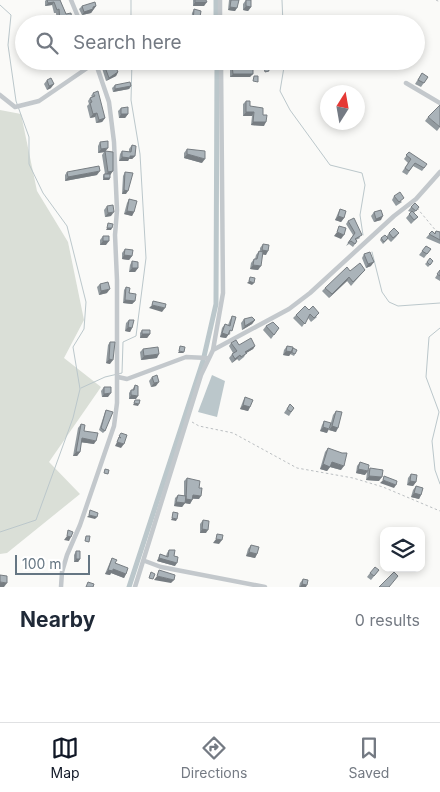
<!DOCTYPE html>
<style>
body{margin:0;font-family:Inter,sans-serif;background:#f6f6f7;color:#1f2937}
.controls{position:absolute;right:15px;bottom:15px;display:grid;overflow:hidden;border-radius:10px;box-shadow:0 2px 8px #0003}
.controls button{width:45px;height:45px;display:grid;place-items:center;padding:0;border:0;border-bottom:1px solid #e0e1e3;background:#fff;color:#1f2937;font:25px sans-serif}
.compass{position:absolute;left:320px;top:85px;width:45px;height:45px;border-radius:50%;background:#fff;box-shadow:0 2px 8px #0003;rotate:11deg}
.scale{position:absolute;left:15px;bottom:12px;width:75px;box-sizing:border-box;padding-left:5px;border:2px solid #657683;border-top:0;font-size:14px;line-height:18px;white-space:nowrap;color:#657683;-webkit-text-stroke:4px #fff;paint-order:stroke}
.list{margin:0;padding:0;list-style:none}
h2{display:flex;justify-content:space-between;align-items:center;height:65px;margin:0;padding:0 20px;font-size:21px}
h2 small{font-size:16px;font-weight:400;color:#747a83}
.icon{flex:none;width:28px;height:28px;fill:none;stroke:currentColor;stroke-width:2;stroke-linecap:round;stroke-linejoin:round}
.map{position:relative;flex:none;width:440px;height:587px;overflow:hidden}
.search{position:absolute;background:#fff;box-shadow:0 2px 8px #0003;left:15px;right:15px;top:15px;height:55px;display:flex;align-items:center;gap:12px;box-sizing:border-box;padding:0 18px;border-radius:28px;color:#747a83;font-size:19px}
.sheet{height:135px;background:#fff}
nav{display:flex;justify-content:space-around;align-items:center;box-sizing:border-box;height:70px;border-top:1px solid #e0e1e3;background:#fff;font-size:14px;color:#747a83}
nav a{display:grid;justify-items:center;gap:2px}
nav .on{color:#111827}
.map>svg:first-child{display:block}
.green{fill:#dadfd7}
.water{fill:#bbc7cb}
.lines{fill:none;stroke-linecap:round;stroke-linejoin:round}
.stream{stroke:#bbc7cb;stroke-width:1}
.canal{stroke:#bbc7cb;stroke-width:5}
.path{stroke:#bbbfc2;stroke-width:1;stroke-dasharray:2.5 2.5;stroke-linecap:butt}
.minor{stroke:#c3c8cc;stroke-width:4.5}
.wall{fill:#929a9f}
.shaded-wall{fill:#777d82}
.building{fill:#aab3b9;stroke:#777d82}
</style>
<div class="map">
<svg width="440" height="587" viewBox="0 0 440 587">
<rect width="100%" height="100%" fill="#fafaf8"/>
<path class="green" d="M0,110L21,114L37,191L68,242L84,320L64,358L101,387L49,462L80,494L7,553L0,554Z"/>
<path class="water" d="M212,375L225,381L217,417L198,412Z"/>
<g class="lines">
<path class="stream" d="M131,0V24
M282,0L283,24
M0,5L11,15L8,45L16,101L29,137V164L43,193L67,226L86,302L84,329L73,347L80,389L73,418L36,520L0,532
M285,61L280,91L290,110L330,165L362,173L365,185L360,215L363,235
M372,252L382,292L389,302L398,306L440,303
M440,328L429,337L426,377L439,412L432,441L435,470L440,484
M81,388L105,377L122,373L123,342L136,336L146,258L140,154L131,100L132,61"/>
<path class="canal" d="M216,0V24
M129,587L203,361L216,304L217,61"/>
<path class="path" d="M436,0L440,2
M417,208L437,232
M192,422L199,426L233,433L297,468L353,478L383,487L440,511"/>
<path class="minor" d="M71,0L81,24
M220,0V24
M406,83L440,103
M0,95L15,107L39,101L96,62
M213,350L289,309L310,293L394,216L416,199L440,172
M118,377L127,379L186,357L207,358
M145,561L161,567L265,587
M61,587L62,572L67,555L80,525L114,426L117,403V280L115,235L117,210L114,142L109,102L95,61
M135,587L201,375L213,350L223,293L221,61"/>
</g>
<path class="wall" d="M46,0H60L66,14L72,20L70,23L57,24L56,13H54L52,5L45,6V1Z
M193,0H206L204,6H193Z
M229,0H239L235,11L228,10Z
M246,0L251,7L248,11L243,10V4Z
M82,6H96L91,13L82,15L79,9Z
M194,9L200,17L203,24H191L192,13Z
M243,61H253L250,77H230V68L232,65L243,64Z
M103,62L117,70L118,72L116,76L106,81L101,65Z
M422,73L428,77L421,87L415,84Z
M47,80L51,88L47,90L44,84Z
M115,85L131,86L129,89L113,92L112,88Z
M93,93L105,118L102,122L96,123L95,117L90,118L87,106L89,104L88,101L90,98L92,97L91,96Z
M246,101L250,106L264,126L251,125L252,116H243V104Z
M121,108L128,114L125,118H119L118,111Z
M428,117L440,127L437,131L425,121Z
M100,142L106,151L113,171L110,175V178L109,180H103V176L104,174H105L102,155L104,152L98,153V146Z
M132,145L135,156L132,159H129L128,161H119L120,154L122,151L129,152V149Z
M187,149L202,163L184,158V153Z
M409,152L425,167L422,171L413,166L407,175L402,172L408,163L404,159Z
M67,172L97,175L65,181V175Z
M125,172L126,194H122L123,176Z
M394,196L402,202L396,206L392,200Z
M129,199L134,212L132,216L124,214L127,203Z
M107,206L111,216L105,217L104,210Z
M411,207H419L414,213L418,217L411,224L406,218L411,212L408,211Z
M340,209L344,218L341,222L335,220L338,213Z
M374,212L381,220L374,222L371,216Z
M348,221L360,238L356,240L357,241L353,247L349,244L346,246L353,235L346,224Z
M432,231L435,233L436,231L440,232V244L426,238Z
M389,233H399L396,237L391,242L388,239L383,244L380,240L381,238L387,236Z
M103,236L106,245H100V240Z
M263,244L266,255L263,254L258,270L250,269L251,263L254,259H255L256,255L259,251H260V248Z
M426,246L431,249L424,258L419,255Z
M125,249L132,256L129,260L122,259V253Z
M364,254L371,266L366,268L362,258Z
M132,261L138,268L135,272H129L130,265Z
M427,262L432,263L428,267L425,264Z
M365,270L351,286L347,281L329,298L322,291L325,288L350,271Z
M440,270V281L435,278Z
M100,284L107,293L99,295L97,287Z
M126,287L135,301L132,304L123,303L124,290Z
M305,306L317,317L311,322L308,318L302,327L293,318Z
M232,316L230,335L229,334L226,338L220,337L222,328L225,324L228,325L230,320Z
M244,319L255,320L252,324L242,330L241,323Z
M129,320L132,328L130,332L125,331L126,323Z
M266,326L279,328L271,339L263,330Z
M142,330L150,334L147,338H140V333Z
M110,342V364L106,363L108,345Z
M231,343L239,345L255,346L253,349L246,353L244,357L239,361L237,359L232,363L229,358L233,353L229,346Z
M287,346L292,350L295,354L294,356L290,354L289,356L283,355L284,350Z
M143,349L157,358L141,360L140,352Z
M152,377L156,386L151,387L149,381Z
M135,385L136,399H129V393L131,390H132Z
M104,387L108,397H102L101,391Z
M245,397L250,407L248,411L240,409L243,401Z
M290,404L294,408L289,416L284,413Z
M106,410L105,431L103,433L99,430L105,412Z
M336,411V432L329,430L333,415Z
M324,421L327,433L320,431L322,425Z
M81,424L84,431L94,444L81,442L80,452L77,456H73L78,428Z
M328,448L341,470L330,467L327,471L320,469L325,452Z
M360,462L365,475L356,473L357,466Z
M370,468L379,481L366,480L367,472Z
M411,474L416,482L413,486L407,485L408,478Z
M187,478L199,488V499H193L190,504L185,503L182,507L174,506L175,498L178,495L184,496V481Z
M416,486L421,495L419,499L411,497L413,490Z
M203,520L206,533H200V524Z
M251,545L257,554L255,558L246,556L248,549Z
M169,550L174,556L175,566L157,561L160,554L166,556L167,553Z
M76,551L80,559L78,562H74V555Z
M112,558L115,563L126,574L124,578L111,573L110,575L105,574L110,562Z
M379,570L371,580L367,577L370,573Z
M303,579L306,587H299L300,583Z"/>
<path class="shaded-wall" d="M54,2L52,5L45,6L48,3Z
M195,2H207L204,6H193Z
M96,6L91,13L82,15L84,12L93,7Z
M246,6L251,7L248,11L243,10Z
M230,7L237,8L235,11L228,10Z
M72,20L70,23L58,24L60,21Z
M118,72L116,76L106,81L109,78Z
M233,74H253L250,77H230Z
M54,84L51,88L47,90L49,86Z
M131,86L129,89L113,92L115,89Z
M246,112H254L252,116H243Z
M97,113L95,117L90,118L93,114Z
M121,114H128L125,118H119Z
M105,118L102,122L96,123L99,120Z
M253,122H266L264,126L251,125Z
M108,148L105,152L98,153L101,149Z
M187,154L205,159L202,163L184,158Z
M130,156H135L132,159H129L128,161H119L122,157Z
M100,171L97,175L65,181L68,177Z
M113,171L110,175L105,176L108,172Z
M104,178H110L109,180H103Z
M124,190L128,191L126,194H122Z
M127,211L134,212L132,216L124,214Z
M114,212L111,216L105,217L108,213Z
M338,216L344,218L341,222L335,220Z
M383,216L381,220L374,222L376,219Z
M107,228H112L111,230H106Z
M337,232L344,235L341,239L334,236Z
M103,241H109L106,245H100Z
M262,250L268,251L266,255L260,254Z
M124,255L132,256L129,260L122,259Z
M374,262L371,266L366,268L368,264Z
M253,265L261,266L258,270L250,269Z
M132,268H138L135,272H129Z
M349,277L347,281L329,298L332,294Z
M249,281L254,283L252,285L247,283Z
M110,289L107,293L99,295L101,291Z
M125,300L135,301L132,304L123,303Z
M152,305L165,308L162,312L149,308Z
M255,320L252,324L242,330L245,326Z
M128,327L132,328L130,332L125,331Z
M222,333L228,335L226,338L220,337Z
M142,334H150L147,338H140Z
M255,346L253,349L243,355L245,352Z
M179,351L184,352L183,353H178Z
M286,351L292,352L289,356L283,355Z
M159,354L157,358L141,360L144,356Z
M240,355L237,359L232,363L235,359Z
M109,359L113,360L110,364L106,363Z
M159,382L156,386L151,387L154,383Z
M111,393L108,397H102L104,394Z
M131,395L138,396L136,399H129Z
M134,403L139,404L138,406L133,405Z
M243,405L250,407L248,411L240,409Z
M332,426L338,428L336,432L329,430Z
M323,427L329,429L327,433L320,431Z
M82,438L96,441L94,444L79,442Z
M117,442L124,444L121,448L115,446Z
M76,452H80L77,456H73Z
M332,462L344,466L341,470L330,467L327,471L320,469L323,464Z
M358,469L368,471L365,475L356,473Z
M369,476L382,477L379,481L366,480Z
M383,480L396,485L394,488L380,483Z
M410,481L416,482L413,486L407,485Z
M414,493L421,495L419,499L411,497Z
M193,495L201,496L199,499L191,498Z
M186,499L192,500L190,504L184,503Z
M176,502L185,503L182,507L174,506Z
M89,515L97,517L95,519L87,517Z
M172,518L177,519L176,521L171,520Z
M202,529L208,530L206,533H200Z
M67,536L71,537L69,541L64,540Z
M216,539L222,540L219,544L213,543Z
M249,552L257,554L255,558L246,556Z
M159,558L177,563L175,566L157,561Z
M76,559H80L78,562H74Z
M113,569L126,574L124,578L111,573L110,575L105,574L108,570Z
M157,576L174,580L171,583L154,580Z
M0,582L7,583L4,587H0Z
M302,584L307,585L306,587H300Z"/>
<path class="building" d="M47,0H60L66,14L71,13L72,20L60,21L59,9L57,10L54,2L48,3Z
M195,0H206L207,2H195Z
M231,0H239L237,8L230,7Z
M246,0H251V7L246,6Z
M95,2L96,6L93,7V9L84,12L82,6Z
M194,9L201,11L200,17L204,18L203,24H197L193,22Z
M174,22L182,23V24H174Z
M107,61H118L119,67L116,68L118,72L109,78L103,62Z
M246,61H253V74H233L232,65L246,64Z
M268,66L269,71L265,72L264,67Z
M422,73L428,77L424,83L418,80Z
M254,76H258V82L253,81Z
M51,78L54,84L49,86L47,80Z
M130,82L131,86L115,89V85Z
M98,91L105,118L99,120L97,113L93,114L90,103L92,102L90,98L95,96L93,93Z
M246,101H250V106L263,108V115H267L266,122H253L254,112H246Z
M440,105V127L428,117Z
M128,107V114H121V108Z
M108,141V148L101,149L100,142Z
M132,145L136,146L135,156H130V158L122,157V151L131,152Z
M187,149L205,151V159L187,154Z
M105,151L113,152V171L108,172Z
M409,152L427,164L424,168L415,163L409,171L405,168L411,159L406,155Z
M99,166L100,171L68,177L67,172Z
M125,172L133,173L128,191L124,190Z
M104,174H110V178H104Z
M400,192L404,198L399,202L394,196Z
M129,199L137,201L134,212L127,211Z
M415,203L419,207L416,211L411,207Z
M113,205L114,212L108,213L107,206Z
M340,209L346,211L344,218L338,216Z
M381,210L383,216L376,219L374,212Z
M412,211L418,217L414,220L409,214Z
M354,218L362,235L355,239L357,241L355,244L351,241L348,243L355,233L348,221Z
M108,223L113,224L112,228H107Z
M339,226L346,228L344,235L337,232Z
M394,228L399,233L393,238L389,233Z
M432,231L435,234L436,231L440,232V240L429,234Z
M385,235L388,238L384,242L381,238Z
M103,236H109V241H103Z
M263,244L269,245L268,251L262,250Z
M426,246L431,249L427,254L422,251Z
M125,249L133,250L132,256L124,255Z
M259,251L263,252L261,266L253,265L254,259H257Z
M370,252L374,262L368,264L364,254Z
M430,258L433,261L430,265L427,262Z
M132,261L138,262V268H132Z
M360,263L365,270L353,282L349,277L332,294L325,288L347,267L350,271Z
M440,270V276L437,274Z
M250,277L255,278L254,283L249,281Z
M108,282L110,289L101,291L100,284Z
M126,287L130,288L129,293L136,294L135,301L125,300Z
M153,301L166,304L165,308L152,305Z
M305,306L309,310L313,306L319,313L314,318L310,314L305,324L296,315Z
M232,316L236,317L232,331L230,330L228,335L222,333L225,324L230,326Z
M252,317L255,320L245,326L244,319Z
M129,320H134L132,328L128,327Z
M273,322L279,328L274,335L266,326Z
M142,330H150V334H142Z
M251,338L255,346L245,352L247,353L241,357L240,355L235,359L232,354L237,351L231,343L236,340L239,345Z
M110,342H115L113,360L109,359Z
M180,346L185,347L184,352L179,351Z
M287,346L293,347L292,352L286,351Z
M158,347L159,354L144,356L143,349Z
M293,348L297,350L295,354L291,352Z
M157,375L159,382L154,383L152,377Z
M135,385L138,386V396L131,395V390H134Z
M104,387H111V393L104,394Z
M245,397L253,400L250,407L243,405Z
M135,400H140L139,404L134,403Z
M290,404L294,408L291,412L287,409Z
M106,410L113,412L105,431L101,428Z
M336,411L342,412L338,428L332,426Z
M324,421L331,423L329,429L323,427Z
M81,424L85,425L84,431L98,433L96,441L82,438L80,452H76Z
M121,433L127,435L124,444L117,442L119,437L121,438L119,436Z
M328,448L342,453H347L344,466L332,462L330,467L323,464Z
M360,462L369,465L368,471L358,469Z
M370,468L383,470L382,477L369,476Z
M105,469L109,470L108,474L104,473Z
M411,474L417,475L416,482L410,481Z
M384,476L397,481L396,485L383,480Z
M187,478L200,481L199,488H202L201,496L193,495L192,500L186,499Z
M416,486L423,488L421,495L414,493Z
M178,495L186,496L185,503L176,502Z
M90,510L98,513L97,517L89,515Z
M173,512L178,513L177,519L172,518Z
M203,520L209,521L208,530L202,529Z
M68,530L73,532L71,537L67,536Z
M217,534L223,535L222,540L216,539Z
M86,536H90L89,542L85,541Z
M251,545L259,547L257,554L249,552Z
M169,550H175L174,556L178,557L177,563L159,558L160,554L168,557Z
M76,551H80V559H76Z
M112,558L117,560L115,563L128,568L126,574L113,569V571L108,570Z
M375,567L379,570L374,576L370,573Z
M159,570L175,575L174,580L157,576Z
M151,572L155,574L153,579L149,578Z
M394,572L398,576L389,587H379Z
M0,575L7,576V583L0,582Z
M303,579L308,580L307,585L302,584Z
M88,582L94,584L93,587H86Z"/>
</svg>
<div class="controls">
<button><svg class="icon" aria-label="layers" viewBox="0 0 24 24"><path d="M12 4l9 5-9 5-9-5zM3 14l9 5 9-5"/></svg></button>
</div>
<svg class="compass" viewBox="-18 -18 36 36"><path d="M0-13l5 13h-10z" fill="#e53935"/><path d="M0 13l5-13h-10z" fill="#747a83"/></svg>
<div class="scale">100 m</div>
<div class="search"><svg class="icon" aria-label="search" viewBox="0 0 24 24"><circle cx="10" cy="10" r="6"/><path d="M15 15l6 6"/></svg>Search here</div>
</div>
<section class="sheet">
<h2>Nearby<small>0 results</small></h2>
<ul class="list">
</ul>
</section>
<nav>
<a class="on"><svg class="icon" aria-label="map" viewBox="0 0 24 24"><path d="M3 6l6-2 6 2 6-2v14l-6 2-6-2-6 2zM9 4v14M15 6v14"/></svg>Map</a>
<a><svg class="icon" aria-label="directions" viewBox="0 0 24 24"><path d="M12 3l9 9-9 9-9-9zM9 14v-3h6M13 9l2 2-2 2"/></svg>Directions</a>
<a><svg class="icon" aria-label="saved" viewBox="0 0 24 24"><path d="M7 4h10v16l-5-4-5 4z"/></svg>Saved</a>
</nav>
